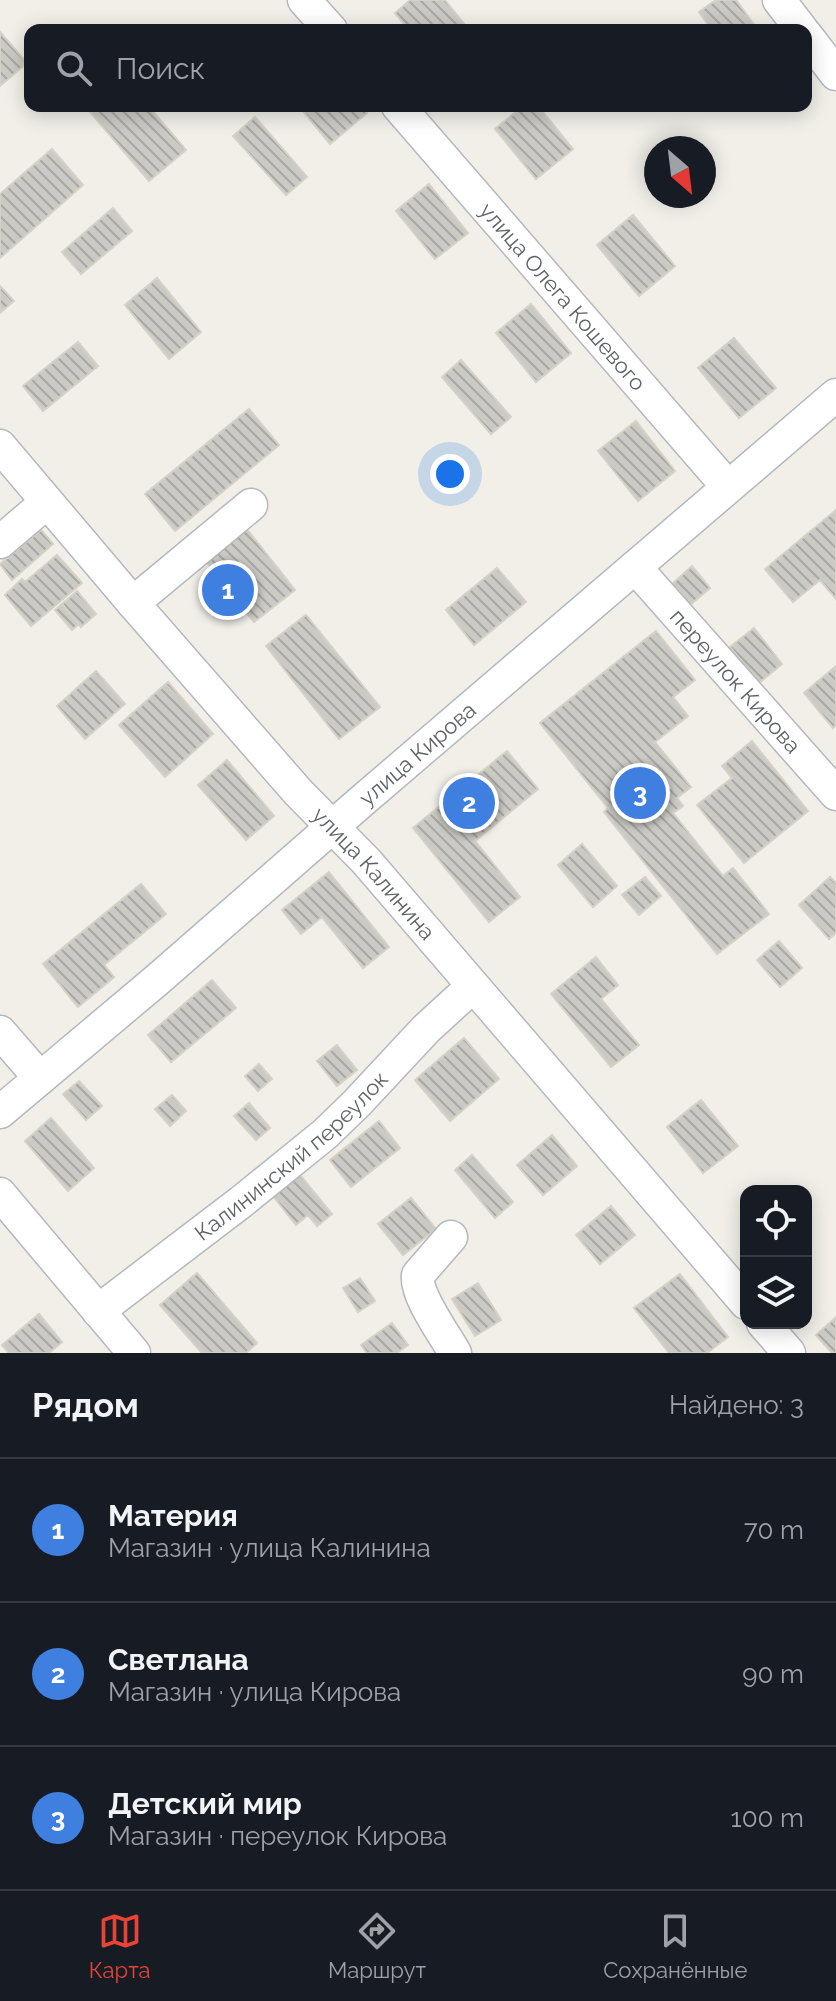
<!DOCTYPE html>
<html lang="ru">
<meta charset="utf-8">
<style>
body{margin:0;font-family:Raleway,sans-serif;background:#20242c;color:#f1f3f6}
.controls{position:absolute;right:24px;bottom:24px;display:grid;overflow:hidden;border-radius:16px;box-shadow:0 4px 20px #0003}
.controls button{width:72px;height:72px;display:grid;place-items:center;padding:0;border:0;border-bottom:2px solid #363941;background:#171b24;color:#f1f3f6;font:40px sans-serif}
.compass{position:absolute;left:644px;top:136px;width:72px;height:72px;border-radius:50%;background:#171b24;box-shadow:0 4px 20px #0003;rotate:152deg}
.you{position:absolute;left:450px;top:474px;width:28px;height:28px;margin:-20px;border:6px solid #fff;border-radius:50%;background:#1a73e8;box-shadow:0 0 0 12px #1a73e833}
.badge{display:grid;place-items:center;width:52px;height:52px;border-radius:50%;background:#ea4335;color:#fff;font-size:26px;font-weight:700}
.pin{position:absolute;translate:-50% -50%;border:4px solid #fff;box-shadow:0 2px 8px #0006}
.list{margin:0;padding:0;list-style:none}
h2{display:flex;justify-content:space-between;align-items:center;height:104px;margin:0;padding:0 32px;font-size:34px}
h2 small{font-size:26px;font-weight:400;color:#9ea1a6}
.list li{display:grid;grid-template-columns:52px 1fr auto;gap:24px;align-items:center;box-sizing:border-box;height:144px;padding:0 32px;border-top:2px solid #363941}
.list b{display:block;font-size:30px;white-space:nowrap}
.list p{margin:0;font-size:26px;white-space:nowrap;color:#9ea1a6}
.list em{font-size:26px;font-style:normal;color:#9ea1a6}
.icon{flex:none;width:44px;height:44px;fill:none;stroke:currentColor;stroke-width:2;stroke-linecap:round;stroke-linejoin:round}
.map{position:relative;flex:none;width:836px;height:1353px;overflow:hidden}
.search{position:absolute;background:#171b24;box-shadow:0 4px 20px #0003;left:24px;right:24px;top:24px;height:88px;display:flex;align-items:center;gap:20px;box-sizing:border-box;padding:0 28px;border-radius:16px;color:#9ea1a6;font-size:30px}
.sheet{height:536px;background:#171b24}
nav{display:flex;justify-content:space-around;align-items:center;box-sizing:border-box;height:112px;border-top:2px solid #363941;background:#171b24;font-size:22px;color:#9ea1a6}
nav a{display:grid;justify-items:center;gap:4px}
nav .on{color:#ea4335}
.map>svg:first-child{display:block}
.building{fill:url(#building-back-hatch);stroke:#d6d1c6;stroke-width:2}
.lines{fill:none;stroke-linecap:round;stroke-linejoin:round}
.minor-casing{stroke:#b5b8bc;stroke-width:35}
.minor{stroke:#fff;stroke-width:32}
.labels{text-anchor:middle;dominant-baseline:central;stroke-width:6;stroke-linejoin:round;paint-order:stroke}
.street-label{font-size:22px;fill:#5f6368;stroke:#fff}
</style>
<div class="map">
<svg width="836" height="1353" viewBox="0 0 836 1353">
<defs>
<pattern id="building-back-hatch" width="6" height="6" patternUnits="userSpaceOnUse" patternTransform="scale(2)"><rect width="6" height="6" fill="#cccac5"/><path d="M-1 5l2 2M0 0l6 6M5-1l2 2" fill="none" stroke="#a9a8a4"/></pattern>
</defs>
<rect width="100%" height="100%" fill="#f1efe8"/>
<path class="building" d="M410,0H445L469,30H409L395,13Z
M716,0H736L758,30H712L699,12Z
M0,32L27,63L0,86Z
M85,106H148L186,150L149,181Z
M299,106H361L367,113L330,144Z
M523,106H538L573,149L536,179L495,129Z
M255,117L307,177L286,195L233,136Z
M52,149L83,185L0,258V194Z
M429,184L468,233L435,259L396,211Z
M113,208L132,231L81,274L62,252Z
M633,215L675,266L639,296L597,245Z
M157,278L201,332L169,359L125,305Z
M0,286L14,301L0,313Z
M531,304L571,353L536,382L496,333Z
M734,338L776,388L739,418L698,368Z
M78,342L98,366L43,411L23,386Z
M461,360L511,417L491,434L442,377Z
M249,409L279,445L175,531L145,494Z
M636,421L675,471L638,501L598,451Z
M836,510V599L820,580L793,602L765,569Z
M246,528L295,590L254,622L205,560Z
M41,530L53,544L12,580L0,564Z
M57,555L82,583L31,626L5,595L22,579L25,582Z
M692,566L710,588L690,605L672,584Z
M497,568L526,602L474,645L446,610Z
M77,591L96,614L81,627L62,604Z
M62,604L79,624L72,630L55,610Z
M306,615L380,707L339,739L266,646Z
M754,628L782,664L759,683L730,647Z
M656,631L695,680L673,697L688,716L655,742L691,787L677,798L683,806L673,813L723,876L733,868L769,914L717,954L604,812L608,808L540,723Z
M836,666V725L833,728L804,693Z
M96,671L125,704L85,739L57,706Z
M168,682L213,734L165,777L119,725Z
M752,741L808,811L744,863L697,805L732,778L722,766Z
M507,751L538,789L475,841L520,897L489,922L413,828Z
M227,760L274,816L246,840L198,785Z
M582,844L617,886L593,907L558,865Z
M329,872L389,947L363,968L322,917L301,934L282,910Z
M645,877L661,896L639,915L622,895Z
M830,877L836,883V933L829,939L799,905Z
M141,884L166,914L104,965L114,977L78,1007L43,964Z
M779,941L802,968L780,987L757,960Z
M596,957L618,985L601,999L639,1045L611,1067L551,994Z
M212,980L236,1008L171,1062L148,1035Z
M464,1038L499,1079L450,1121L415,1080Z
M337,1045L357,1070L337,1086L317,1061Z
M259,1064L272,1079L258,1091L245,1076Z
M79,1081L102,1106L86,1120L63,1094Z
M172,1095L186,1111L170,1126L155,1109Z
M701,1100L738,1146L703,1173L667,1127Z
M249,1103L270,1128L256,1140L234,1116Z
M51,1118L94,1168L68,1191L25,1141Z
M379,1121L400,1148L351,1187L330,1160Z
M552,1135L577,1166L543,1195L517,1165Z
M472,1155L513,1202L495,1218L455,1170Z
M300,1175L332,1214L317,1226L308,1215L296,1225L273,1196Z
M411,1198L436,1229L403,1255L378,1224Z
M611,1206L635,1235L600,1264L576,1235Z
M197,1273L257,1343L246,1353H202L160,1305Z
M680,1274L728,1337L707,1353H669L634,1308Z
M360,1278L375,1301L358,1312L343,1288Z
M478,1283L501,1320L475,1336L452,1299Z
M39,1314L62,1342L49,1353H9L2,1345Z
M836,1317V1353H832L816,1335Z
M392,1323L408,1345L397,1353H367L361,1345Z"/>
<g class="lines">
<defs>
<g id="minor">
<path d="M304,0L331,30"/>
<path d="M779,0L802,30"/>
<path d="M806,35L836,74"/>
<path id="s1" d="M398,106L728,487"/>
<path id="s2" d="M0,446L133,603L298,792L366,861L746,1303"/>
<path d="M0,542L47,502"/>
<path id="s3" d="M635,567L836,794"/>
<path d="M133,603L251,505"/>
<path d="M0,1032L40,1078"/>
<path id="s4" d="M0,1112L157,980L363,800L836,395"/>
<path d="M0,1194L134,1353"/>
<path d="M451,1237L418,1275C415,1295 445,1335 455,1353"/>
<path id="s5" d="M98,1311L241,1202L325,1134L357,1103L426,1029L473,986"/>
<path d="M763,1323L789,1353"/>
</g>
</defs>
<use href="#minor" class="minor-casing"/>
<use href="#minor" class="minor"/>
</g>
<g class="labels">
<g class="street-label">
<text stroke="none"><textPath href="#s1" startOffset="252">улица Олега Кошевого</textPath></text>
<text stroke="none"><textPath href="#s3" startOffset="152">переулок Кирова</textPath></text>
<text stroke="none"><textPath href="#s4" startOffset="550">улица Кирова</textPath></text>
<text stroke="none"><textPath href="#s2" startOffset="568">улица Калинина</textPath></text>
<text stroke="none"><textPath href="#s5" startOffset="248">Калининский переулок</textPath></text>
</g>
</g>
</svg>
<div class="controls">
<button><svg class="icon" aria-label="locate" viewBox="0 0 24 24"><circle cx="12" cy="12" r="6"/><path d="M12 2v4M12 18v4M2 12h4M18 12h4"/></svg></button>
<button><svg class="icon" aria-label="layers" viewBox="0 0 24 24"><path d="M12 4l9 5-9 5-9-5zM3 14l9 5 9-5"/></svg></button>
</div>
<svg class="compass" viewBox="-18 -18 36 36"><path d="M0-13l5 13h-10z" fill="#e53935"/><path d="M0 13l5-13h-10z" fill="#9ea1a6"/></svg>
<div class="you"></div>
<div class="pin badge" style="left:228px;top:590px;background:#3f7fe0">1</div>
<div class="pin badge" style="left:469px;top:803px;background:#3f7fe0">2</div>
<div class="pin badge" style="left:640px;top:793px;background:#3f7fe0">3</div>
<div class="search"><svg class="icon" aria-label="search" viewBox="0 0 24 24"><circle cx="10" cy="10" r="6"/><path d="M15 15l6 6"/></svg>Поиск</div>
</div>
<section class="sheet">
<h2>Рядом<small>Найдено: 3</small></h2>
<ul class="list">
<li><span class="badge" style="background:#3f7fe0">1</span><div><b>Материя</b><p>Магазин · улица Калинина</p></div><em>70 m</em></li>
<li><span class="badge" style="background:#3f7fe0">2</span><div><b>Светлана</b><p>Магазин · улица Кирова</p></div><em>90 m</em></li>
<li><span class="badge" style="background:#3f7fe0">3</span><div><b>Детский мир</b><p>Магазин · переулок Кирова</p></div><em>100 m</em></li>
</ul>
</section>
<nav>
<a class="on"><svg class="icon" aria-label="map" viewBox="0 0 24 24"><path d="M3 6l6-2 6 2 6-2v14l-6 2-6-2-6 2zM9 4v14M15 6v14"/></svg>Карта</a>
<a><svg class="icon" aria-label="directions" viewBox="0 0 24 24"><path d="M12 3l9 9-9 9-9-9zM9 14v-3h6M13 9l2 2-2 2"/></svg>Маршрут</a>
<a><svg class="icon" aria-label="saved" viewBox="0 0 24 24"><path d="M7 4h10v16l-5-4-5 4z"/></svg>Сохранённые</a>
</nav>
